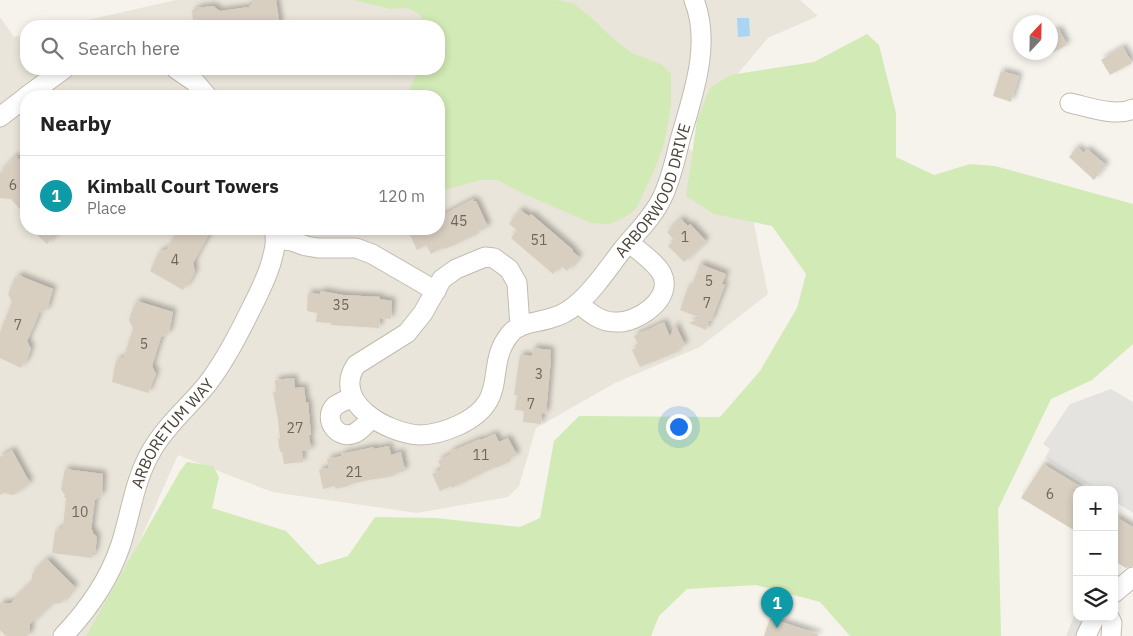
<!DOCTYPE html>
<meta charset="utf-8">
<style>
body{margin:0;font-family:"IBM Plex Sans",sans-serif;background:#f6f6f6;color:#222}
.controls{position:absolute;right:15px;bottom:15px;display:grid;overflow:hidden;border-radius:10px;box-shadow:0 2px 8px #0003}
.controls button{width:45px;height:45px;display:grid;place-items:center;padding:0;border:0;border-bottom:1px solid #e0e0e0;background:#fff;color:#222;font:25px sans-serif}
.compass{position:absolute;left:1013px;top:15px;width:45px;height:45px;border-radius:50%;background:#fff;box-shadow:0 2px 8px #0003;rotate:22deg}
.you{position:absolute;left:678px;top:426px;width:18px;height:18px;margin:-12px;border:4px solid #fff;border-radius:50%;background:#1a73e8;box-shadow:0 0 0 8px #1a73e833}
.badge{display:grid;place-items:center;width:32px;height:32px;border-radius:50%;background:#fc3f1d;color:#fff;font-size:16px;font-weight:700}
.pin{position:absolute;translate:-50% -41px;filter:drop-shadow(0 1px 2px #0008)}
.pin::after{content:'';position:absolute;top:26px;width:18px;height:15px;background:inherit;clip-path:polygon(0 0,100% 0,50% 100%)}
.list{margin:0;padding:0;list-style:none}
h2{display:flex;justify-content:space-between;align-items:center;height:65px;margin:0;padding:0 20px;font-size:21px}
h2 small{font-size:16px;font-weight:400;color:#767676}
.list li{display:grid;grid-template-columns:32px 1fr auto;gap:15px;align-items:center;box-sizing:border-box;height:80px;padding:0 20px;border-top:1px solid #e0e0e0}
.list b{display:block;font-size:19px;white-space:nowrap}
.list p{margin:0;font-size:16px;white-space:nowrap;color:#767676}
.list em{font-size:16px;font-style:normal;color:#767676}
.icon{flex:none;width:28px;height:28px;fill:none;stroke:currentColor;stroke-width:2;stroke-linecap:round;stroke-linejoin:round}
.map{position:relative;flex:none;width:1133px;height:636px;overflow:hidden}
.search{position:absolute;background:#fff;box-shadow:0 2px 8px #0003;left:20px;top:20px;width:425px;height:55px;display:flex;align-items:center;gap:12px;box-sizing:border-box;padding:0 18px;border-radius:20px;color:#767676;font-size:19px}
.panel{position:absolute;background:#fff;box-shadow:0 2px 8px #0003;left:20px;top:90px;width:425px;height:145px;border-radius:20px}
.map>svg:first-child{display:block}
.residential{fill:#eae5da;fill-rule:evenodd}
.green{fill:#d2eab5}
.parking{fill:#e5e3e0}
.water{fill:#a9d4f2}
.building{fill:#d8cfc1;filter:url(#shadow)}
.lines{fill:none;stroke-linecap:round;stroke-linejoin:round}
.minor-casing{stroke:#c2bbae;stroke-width:21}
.minor{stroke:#fff;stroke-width:19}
.labels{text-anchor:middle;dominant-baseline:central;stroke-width:4;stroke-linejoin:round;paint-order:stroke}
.number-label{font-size:14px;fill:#6e675b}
.street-label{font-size:16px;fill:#4b4439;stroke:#fff}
</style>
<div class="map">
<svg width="1133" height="636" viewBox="0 0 1133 636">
<defs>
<filter id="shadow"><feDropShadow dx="3.5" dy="-3.5" stdDeviation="2.5" flood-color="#0004"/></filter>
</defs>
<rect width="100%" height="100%" fill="#f6f3ec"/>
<path class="residential" d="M176,0H800L818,16L768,38L681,141L750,204L768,294L700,347L615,383L536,428L519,486L508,497L417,513L272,492L178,455L122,581L88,636H0V17L14,37L26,34V69H439V26H61ZM26,96H439V229H26Z"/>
<path class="green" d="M353,0H556L573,3L592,18L609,35L632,53L661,64L671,74V106L664,144L654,171L636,209L624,218L609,224L591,223L524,194L497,180H481L439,191V96H406L416,75L421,69H439V26H427L419,14L408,8L391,9Z
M867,34L879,45L896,113V157L934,175L970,164L995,166L1133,204V344L1092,380L1051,399L998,509L1001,636H850L820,602L756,585L687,589L659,616L651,636H86L180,471L187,462L213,466L219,477L212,508L286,531L318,565L348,556L375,517L436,518L520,527L540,518L554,441L579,416L720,417L760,371L797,308L806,274L772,226L714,214L686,196L697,120L710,88L730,75L814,62Z"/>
<path class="parking" d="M1111,389L1133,402V513L1114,501V490H1096L1045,458L1050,449L1043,444L1070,404Z
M1077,609V617H1085L1077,636H1066Z"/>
<path class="water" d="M737,18H749L750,36L738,37Z"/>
<path class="building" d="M255,0H276L280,26H196L195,21L193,22L192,10H197V8L213,6L220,11L242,8L249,7V5H251Z
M1059,29L1067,45L1050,54V33Z
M1123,47L1132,63L1110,75L1101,60Z
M1001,71L1019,76L1011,102L993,96Z
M1077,147L1084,153L1087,149L1106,165L1094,180L1069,157Z
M26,154V216L11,199L0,198V173L16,156L20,160Z
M473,199L474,202L476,201L488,227L474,233L475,235L445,249L444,247L431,254L426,245L417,250L409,233L417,229H439V217Z
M520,210L529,216L531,214L573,250L572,251L579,257L567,271L560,265L553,274L511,238L517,230L509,224Z
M681,219L688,226L690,224L706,241L684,262L668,246L674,240L667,232Z
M30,229H60L47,244Z
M179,229H212L193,263L195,272L187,286L186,285L183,290L150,271L159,252L167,249Z
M700,264L726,274L722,284L725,285L711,321H709L706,330L689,323L701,318L680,310L688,287L691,288Z
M18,275L53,289L47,310L39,313L36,321L27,341L31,349L25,364L23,363L21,368L0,358V332L12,302L8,294L14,280H16Z
M321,291L343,295L380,297V299L392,301L391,319L380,318L379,328L331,325V323L316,322L317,313L307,311L308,293L320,294Z
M137,301L173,312L169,333L161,337L152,366L156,374L148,393L112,382L116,361L124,357L133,328L129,320L134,305L135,306Z
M664,322L670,337L675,324L685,345L676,350L677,352L640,367L632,350L639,346L634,336Z
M533,348L551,350L550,358H551L546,414L542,413L541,424L523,422L524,411L515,410L517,395H514L520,355L532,356Z
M294,378L295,388L304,387L306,403L308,402L311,435H309L311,450L302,451L303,462L284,464L282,452H280L278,439L280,438L278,420L273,392H276L275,380Z
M495,434L499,442L508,438L517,455L506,460L507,463L495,468L494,467L452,488L451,486L440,491L432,474L442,469L438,461L451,454L450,452L480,439L481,440Z
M389,446L391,455L401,452L405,471L393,474L394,476L363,481L348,485L349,486L335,489V486L323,489L319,470L329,468L327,459L342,456L341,454L374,447V449Z
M12,450L30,483L13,495L4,493L0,495V457Z
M1043,464L1086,490H1071L1077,493V532L1021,498Z
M65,469L103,474L102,495L95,500L91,530H93V533L97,537L95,553H93L92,558L52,553L55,532L63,527L66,498L64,497L65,495L61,490Z
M1114,516L1133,527V566L1126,568L1114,561Z
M47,559L75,587L61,603L51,604L30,624V633L27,636H6L0,630V603H11L26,588L32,583V574Z
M770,618L818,634V636H764Z"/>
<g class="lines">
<defs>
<g id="minor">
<path d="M176,69L195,82L207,96"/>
<path d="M27,96L64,69"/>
<path d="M1070,103C1089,107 1115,117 1133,109"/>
<path d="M0,117L26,97"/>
<path d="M276,239L292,241L306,246L318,248H356L372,254L436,291"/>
<path d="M578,303C590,313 600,322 615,322C636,324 674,299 662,274C655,261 639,252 629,242"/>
<path id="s1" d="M520,326L517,283L509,269L494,258L485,257L456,269L442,279L423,313L407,333L356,365C331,402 387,433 419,435C433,435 446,431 459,425C512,400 483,367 510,334C520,322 537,323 551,318C560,316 570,310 577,304C595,289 609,267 623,249C637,232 653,217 662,198C671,180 675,160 680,140C692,97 712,45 694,0"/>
<path d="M353,397C347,400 340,402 335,406C322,419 338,441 355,433C361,430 367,423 372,418"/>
<path d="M1114,593L1133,577"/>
<path d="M1109,617L1112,623L1111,636"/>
<path id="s2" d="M63,636C87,611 109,579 120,547C131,514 134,480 152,450C167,424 190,406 208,383C227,358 241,329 255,301C262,286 270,271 273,255C276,246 276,238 274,229"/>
<path d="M1086,636L1095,617"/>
</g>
</defs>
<use href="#minor" class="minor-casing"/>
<use href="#minor" class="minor"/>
</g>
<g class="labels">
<g class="number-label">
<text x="13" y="185">6</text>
<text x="459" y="221">45</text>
<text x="685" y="237">1</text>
<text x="539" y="240">51</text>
<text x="175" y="260">4</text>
<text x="709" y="281">5</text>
<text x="707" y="303">7</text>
<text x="341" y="305">35</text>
<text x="18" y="325">7</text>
<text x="144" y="344">5</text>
<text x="539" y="374">3</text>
<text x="531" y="404">7</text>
<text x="295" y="428">27</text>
<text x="481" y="455">11</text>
<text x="354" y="472">21</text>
<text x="1050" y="494">6</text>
<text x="80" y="512">10</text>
</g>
<g class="street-label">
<text stroke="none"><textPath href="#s1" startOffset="738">ARBORWOOD DRIVE</textPath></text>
<text stroke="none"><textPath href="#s2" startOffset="234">ARBORETUM WAY</textPath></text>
</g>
</g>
</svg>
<div class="controls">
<button>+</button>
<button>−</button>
<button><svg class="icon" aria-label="layers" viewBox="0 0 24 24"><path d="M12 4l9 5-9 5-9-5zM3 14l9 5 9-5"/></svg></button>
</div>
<svg class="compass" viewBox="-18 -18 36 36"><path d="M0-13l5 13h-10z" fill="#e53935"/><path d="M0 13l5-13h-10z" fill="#767676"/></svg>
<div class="you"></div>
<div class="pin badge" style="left:777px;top:628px;background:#0f9aa8">1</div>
<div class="search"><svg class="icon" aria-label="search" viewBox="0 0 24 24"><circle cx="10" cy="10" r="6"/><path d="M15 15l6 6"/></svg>Search here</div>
<section class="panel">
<h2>Nearby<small></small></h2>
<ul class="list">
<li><span class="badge" style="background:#0f9aa8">1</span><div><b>Kimball Court Towers</b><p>Place</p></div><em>120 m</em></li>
</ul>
</section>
</div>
